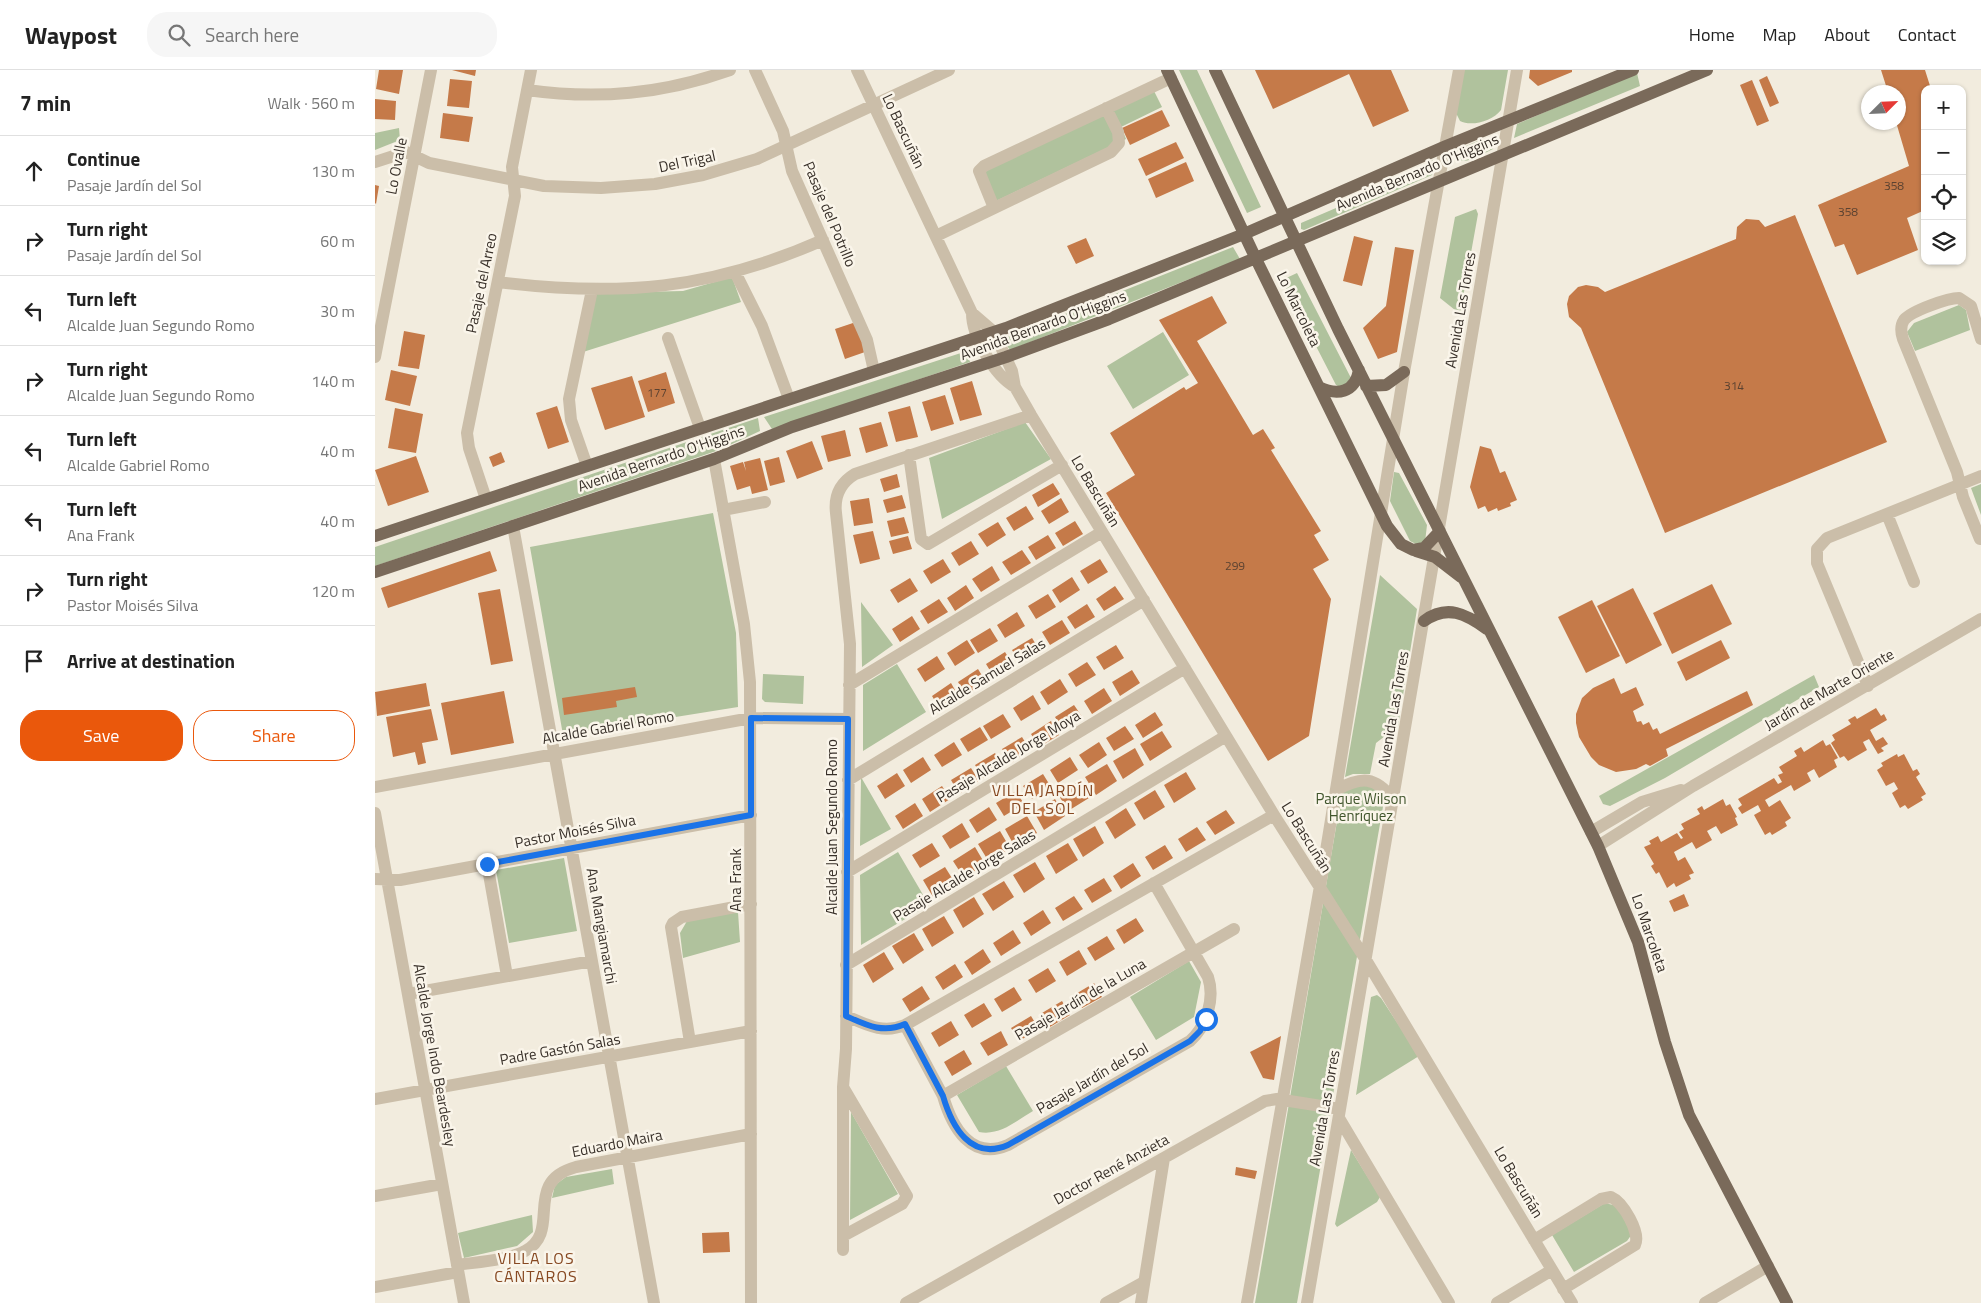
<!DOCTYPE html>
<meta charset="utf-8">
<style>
body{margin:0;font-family:"Titillium Web",sans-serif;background:#f6f6f6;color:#222}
.controls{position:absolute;right:15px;top:15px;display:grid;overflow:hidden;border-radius:10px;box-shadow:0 1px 4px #0004}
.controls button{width:45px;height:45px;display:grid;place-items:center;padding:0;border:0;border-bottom:1px solid #e0e0e0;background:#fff;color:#222;font:25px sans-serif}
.compass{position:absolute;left:1486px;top:15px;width:45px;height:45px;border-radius:50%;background:#fff;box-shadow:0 1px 4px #0004;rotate:66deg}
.stop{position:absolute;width:15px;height:15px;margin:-11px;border:4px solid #1a73e8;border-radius:50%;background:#fff}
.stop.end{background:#1a73e8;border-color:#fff;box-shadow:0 1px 5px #0008}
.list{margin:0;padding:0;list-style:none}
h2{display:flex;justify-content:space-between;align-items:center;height:65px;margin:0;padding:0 20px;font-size:21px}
h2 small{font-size:16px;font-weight:400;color:#767676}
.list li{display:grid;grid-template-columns:32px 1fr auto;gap:15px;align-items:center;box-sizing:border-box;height:70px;padding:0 20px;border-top:1px solid #e0e0e0}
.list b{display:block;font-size:19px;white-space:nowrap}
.list p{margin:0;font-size:16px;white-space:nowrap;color:#767676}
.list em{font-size:16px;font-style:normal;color:#767676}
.actions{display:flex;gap:10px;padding:15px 20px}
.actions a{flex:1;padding:11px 0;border:1px solid #ea580c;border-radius:20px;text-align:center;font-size:18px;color:#ea580c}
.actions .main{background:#ea580c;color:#fff}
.icon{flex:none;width:28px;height:28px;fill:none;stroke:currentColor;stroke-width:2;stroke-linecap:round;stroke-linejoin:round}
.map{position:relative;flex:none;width:1606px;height:1233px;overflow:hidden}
header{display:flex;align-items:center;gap:30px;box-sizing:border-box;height:70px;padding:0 25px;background:#fff;border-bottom:1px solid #e0e0e0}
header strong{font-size:24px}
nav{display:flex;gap:28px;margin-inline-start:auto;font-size:18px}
.search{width:350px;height:45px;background:#f6f6f6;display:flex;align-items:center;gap:12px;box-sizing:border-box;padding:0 18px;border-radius:20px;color:#767676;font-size:19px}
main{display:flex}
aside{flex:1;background:#fff}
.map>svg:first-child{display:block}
.green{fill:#b0c29d}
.building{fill:#c57a49}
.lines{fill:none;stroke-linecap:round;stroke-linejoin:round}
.minor{stroke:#cbbea9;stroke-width:12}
.major{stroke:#7a6a5a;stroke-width:12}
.route{stroke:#1a73e8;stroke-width:6}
.labels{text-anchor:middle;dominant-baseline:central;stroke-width:5;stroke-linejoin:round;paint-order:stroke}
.number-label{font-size:12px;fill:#5b4231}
.street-label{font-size:15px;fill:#383029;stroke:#faf5ea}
.park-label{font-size:15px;fill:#41562d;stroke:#faf5ea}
.neighbourhood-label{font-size:16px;letter-spacing:1px;fill:#874922;stroke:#faf5ea}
</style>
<header>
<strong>Waypost</strong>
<div class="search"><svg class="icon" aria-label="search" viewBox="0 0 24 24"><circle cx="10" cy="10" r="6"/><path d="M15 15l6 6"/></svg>Search here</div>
<nav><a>Home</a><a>Map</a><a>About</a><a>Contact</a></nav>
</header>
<main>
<aside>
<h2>7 min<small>Walk · 560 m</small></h2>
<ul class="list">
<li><svg class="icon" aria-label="ahead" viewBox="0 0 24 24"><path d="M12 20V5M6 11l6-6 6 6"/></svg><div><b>Continue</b><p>Pasaje Jardín del Sol</p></div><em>130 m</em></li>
<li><svg class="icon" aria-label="right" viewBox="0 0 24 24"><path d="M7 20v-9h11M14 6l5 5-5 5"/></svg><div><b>Turn right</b><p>Pasaje Jardín del Sol</p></div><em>60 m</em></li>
<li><svg class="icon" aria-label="left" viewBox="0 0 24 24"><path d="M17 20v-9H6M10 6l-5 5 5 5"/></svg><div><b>Turn left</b><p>Alcalde Juan Segundo Romo</p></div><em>30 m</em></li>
<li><svg class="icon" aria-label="right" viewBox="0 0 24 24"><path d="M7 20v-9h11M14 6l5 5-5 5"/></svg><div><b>Turn right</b><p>Alcalde Juan Segundo Romo</p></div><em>140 m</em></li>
<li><svg class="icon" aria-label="left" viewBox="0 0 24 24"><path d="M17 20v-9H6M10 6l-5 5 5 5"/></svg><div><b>Turn left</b><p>Alcalde Gabriel Romo</p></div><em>40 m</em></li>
<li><svg class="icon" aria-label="left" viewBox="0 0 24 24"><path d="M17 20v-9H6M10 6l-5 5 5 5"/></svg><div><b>Turn left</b><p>Ana Frank</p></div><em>40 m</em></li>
<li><svg class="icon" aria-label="right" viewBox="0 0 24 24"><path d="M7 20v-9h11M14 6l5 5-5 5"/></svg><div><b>Turn right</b><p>Pastor Moisés Silva</p></div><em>120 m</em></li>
<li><svg class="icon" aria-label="arrive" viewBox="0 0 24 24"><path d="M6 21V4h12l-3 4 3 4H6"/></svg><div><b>Arrive at destination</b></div></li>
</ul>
<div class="actions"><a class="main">Save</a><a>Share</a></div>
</aside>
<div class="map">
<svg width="1606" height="1233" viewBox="0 0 1606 1233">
<rect width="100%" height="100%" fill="#f2ecde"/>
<path class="green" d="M804,0H822L886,137L872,143Z
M1088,0H1133L1126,40C1118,51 1096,57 1085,51L1081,43Z
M1262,3L1265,16L1139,68L1142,54Z
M778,19L787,37L746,57L751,69L621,131L606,100Z
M24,58L25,70L0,80V63Z
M1107,69L1119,73L1118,79C1107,84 1088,98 1078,86V82Z
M1058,90L1060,94L1057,105L929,160L926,159V153L1010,117Z
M1101,139L1103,144L1085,244L1065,228L1080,147Z
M858,177L865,189L635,280L627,269Z
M922,203L976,308L967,318L961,315L907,210Z
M357,207L366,232L208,282L221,223L308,221Z
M1584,235L1591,240L1595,260L1540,281L1532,262L1539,253Z
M788,262L814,305L758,339L732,296Z
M592,281L595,292L397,359L389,347Z
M383,348L385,361L344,380L0,496V477Z
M650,352L676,389L567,449L554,388Z
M1019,402L1024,403L1052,455L1050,472L1041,474L1035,471L1015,431Z
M1606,414V445L1596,418Z
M338,443L361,563L363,637L188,665L155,477Z
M1005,505L1042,539L1023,656L1001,673L995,704H978L970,707Z
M486,532L518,575L487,597Z
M522,594L551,642L488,681V615Z
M388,604L429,606L428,634L390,632L387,629Z
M1439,605L1444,617L1290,708L1235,736L1228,734L1224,726Z
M486,707L516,759L485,776Z
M991,713L1010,725L922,1233H880L967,722Z
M523,782L554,835L486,875L485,805Z
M189,788L202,861L134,873L121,800Z
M363,842L365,872L308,888L305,863L312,851Z
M814,891L826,912L819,947L781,970L755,927Z
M1002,925L1006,928L1044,986L981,1025L996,927Z
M631,996L658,1041C641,1051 625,1066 604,1062L582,1025Z
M476,1042L523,1124L475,1150Z
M976,1080L1005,1127L1002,1132L962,1157L960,1154Z
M237,1099L239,1114L177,1128L180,1115L191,1107Z
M1230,1133L1242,1136L1257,1164L1252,1171L1199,1202L1177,1165Z
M157,1145L158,1162L142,1176L89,1188L83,1163Z"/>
<path class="building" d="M4,0H28L24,24L1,19Z
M77,0H101L100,6Z
M880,0H1016L1034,41L998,57L974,4L898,39Z
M1155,0H1197V2L1163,16L1154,8Z
M1506,0H1550L1556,19H1550V140L1532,148L1543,180L1482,205L1469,174L1460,177L1443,135L1534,96L1521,52H1524V22H1513Z
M1392,6L1404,33L1395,37L1384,10Z
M75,9L97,11L94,38L72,36Z
M1377,10L1394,51L1382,56L1365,15Z
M0,29L21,31L20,50L0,49Z
M787,40L795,56L755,75L747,58Z
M68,43L98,47L94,72L65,68Z
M801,72L809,88L771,106L763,89Z
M811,92L819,111L781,128L773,109Z
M0,115L4,116L1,134L0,133Z
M1420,145L1512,372L1290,463L1206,258L1194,247L1192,234L1194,226L1203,217L1211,215L1223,217L1230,222L1361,169L1362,157L1371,149L1384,150L1390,157Z
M979,166L998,171L987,216L968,211Z
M711,168L719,186L701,194L692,176Z
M1020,177L1039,180L1022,282L1003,289L988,258L1011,236Z
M837,226L852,253L822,271L878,365L888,359L900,378L896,380L946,461L939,465L954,490L938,499L956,529L934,666L893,691L731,423L760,405L735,363L809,317L811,320L823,313L784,250Z
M481,252L490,282L470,289L460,259Z
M29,261L50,265L44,299L23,296Z
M16,300L42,306L35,336L10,330Z
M291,302L300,333L273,342L263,311Z
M257,306L270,347L230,360L216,318Z
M597,311L607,345L585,351L575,318Z
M570,325L579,354L556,361L547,332Z
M182,336L194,372L173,379L161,343Z
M535,336L543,367L521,372L513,342Z
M20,338L48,344L41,383L13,378Z
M506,352L513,376L491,383L484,358Z
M470,360L476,386L453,392L446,366Z
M437,371L448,399L422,409L411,381Z
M1105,376L1116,379L1125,403L1130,401L1142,430L1135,433L1136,436L1123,441L1122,438L1113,442L1110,436L1103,439L1095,417Z
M126,382L130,392L118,397L114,387Z
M41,386L54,422L13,436L0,400Z
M404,387L410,412L395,416L389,391Z
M385,388L393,420L377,424L375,416L362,420L355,396L368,392L371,401L369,392Z
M522,404L525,417L509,422L505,409Z
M678,413L685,424L663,437L657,425Z
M527,425L531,438L512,443L508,430Z
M494,428L498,453L479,456L475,431Z
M686,428L694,442L674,454L666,441Z
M651,436L659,449L639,461L631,448Z
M529,447L534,463L516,467L512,451Z
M700,451L708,464L688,476L680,463Z
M623,452L631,465L612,477L603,464Z
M498,461L505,489L485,494L478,465Z
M673,465L681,478L661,490L653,477Z
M533,466L537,479L518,484L514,471Z
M596,471L604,484L584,496L576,483Z
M647,480L656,493L636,505L627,492Z
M115,481L122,501L13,538L6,518Z
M568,489L576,502L556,514L548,501Z
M725,489L733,502L713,514L705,501Z
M617,496L625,510L606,522L597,509Z
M697,507L705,520L685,533L677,520Z
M535,508L543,521L523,533L515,520Z
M1337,514L1357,554L1297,584L1278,543Z
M591,515L599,528L580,541L572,528Z
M740,516L749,529L729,541L721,529Z
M1258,518L1287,575L1251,594L1222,536Z
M125,519L138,591L116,595L103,523Z
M673,524L681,537L661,549L653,536Z
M564,529L573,542L553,554L545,541Z
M1217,530L1245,586L1211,603L1183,547Z
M712,534L720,547L700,559L692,547Z
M642,542L650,556L630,568L622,555Z
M537,546L545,559L525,572L517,559Z
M687,550L695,563L675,575L667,562Z
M615,558L623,571L603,583L595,570Z
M657,568L665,581L645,593L637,580Z
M592,570L600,583L580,596L572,583Z
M1346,570L1355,588L1311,611L1302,592Z
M741,575L749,588L729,600L721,587Z
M630,582L638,595L619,607L611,594Z
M562,586L570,599L550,612L542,599Z
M712,592L721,605L701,617L693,604Z
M603,599L611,612L591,625L583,612Z
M757,600L765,613L745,626L737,612Z
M1239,608L1246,624L1261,617L1269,635L1258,641L1262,652L1266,651L1268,655L1274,652L1278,660L1282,658L1285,664L1372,621L1378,635L1291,679L1293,686L1275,696L1271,694L1261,699L1241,702L1224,695L1216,687L1204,667L1201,653V644L1207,628L1218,618Z
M685,609L693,622L673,635L665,622Z
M51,613L55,636L2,646L0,622Z
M576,613L584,627L565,639L557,626Z
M260,617L262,627L241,631L242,637L189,645L187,628Z
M729,618L737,631L717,644L709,631Z
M129,621L139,673L76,685L66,633Z
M658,625L666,639L646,651L638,638Z
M699,635L708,648L688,660L680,647Z
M1501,638L1506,646L1509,644L1512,650L1495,660L1501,671L1508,667L1513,674L1506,678L1509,681L1503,684L1494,669L1488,672L1492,680L1473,691L1469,686L1465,688L1456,673L1460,670L1457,665L1476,654L1473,650L1480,646L1482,649Z
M56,639L63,670L47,673L51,693L43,695L40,682L18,687L11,647Z
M780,642L788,655L768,668L760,655Z
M628,644L636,657L616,669L608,656Z
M676,651L684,665L664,677L656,664Z
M750,656L759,669L739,681L731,668Z
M605,657L613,670L593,682L585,669Z
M787,661L797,677L775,691L765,674Z
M647,667L655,680L636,693L627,679Z
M1448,670L1451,676L1455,674L1463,688L1459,690L1462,697L1444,708L1439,699L1432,703L1436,711L1419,721L1416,715L1390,730L1394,737L1405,730L1416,748L1410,752L1412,756L1397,765L1395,762L1390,765L1379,745L1386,741L1383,735L1367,744L1363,738L1367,735L1363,729L1399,708L1403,714L1407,712L1403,705L1408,703L1404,697L1422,686L1419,681L1426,677L1429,682Z
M579,672L587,685L567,697L559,685Z
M724,672L732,685L713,698L704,685Z
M760,678L769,695L748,709L738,691Z
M620,683L628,696L608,708L600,695Z
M1522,684L1523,687L1529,684L1538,701L1542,699L1545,704L1541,707L1551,724L1546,727L1548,730L1533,739L1530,735L1525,738L1517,723L1523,719L1519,712L1511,716L1502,700L1508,696L1506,693Z
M548,687L556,700L536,713L528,700Z
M695,687L703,700L683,713L675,700Z
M732,694L742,711L721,725L710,707Z
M596,698L604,711L584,724L576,710Z
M811,702L821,719L799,733L789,715Z
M522,703L530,716L510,729L502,716Z
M668,704L676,717L657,729L648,716Z
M704,711L714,728L693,741L683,724Z
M567,716L575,729L555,742L547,729Z
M780,720L790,737L769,750L759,733Z
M641,721L649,734L629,746L621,733Z
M680,729L690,746L669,760L659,742Z
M1348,729L1351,736L1355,734L1362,747L1360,748L1363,755L1346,764L1341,756L1332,761L1337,770L1321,779L1317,772L1299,782L1303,791L1310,787L1319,803L1314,805L1316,809L1301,817L1299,813L1292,818L1284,802L1281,804L1276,796L1279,794L1269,777L1276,774L1274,771L1283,766L1286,772L1302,763L1306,769L1308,768L1304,762L1309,759L1306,754L1325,744L1322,739L1327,736L1329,740Z
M540,733L548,746L528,759L520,746Z
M614,737L622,750L602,763L594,750Z
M751,738L761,755L740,769L730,752Z
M851,740L860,753L840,765L831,752Z
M652,746L662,763L640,777L630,759Z
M587,753L595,767L575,779L567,766Z
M720,756L729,773L708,787L698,769Z
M822,757L831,770L811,782L803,769Z
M625,761L635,778L614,792L603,774Z
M557,773L565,786L545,798L537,785Z
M693,773L703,790L681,804L671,786Z
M790,775L798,788L778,800L770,787Z
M600,777L610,794L589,808L578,791Z
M660,792L670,809L649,823L638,805Z
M758,793L766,806L746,819L738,806Z
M570,797L580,813L558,827L548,810Z
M729,808L737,821L717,833L709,820Z
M629,811L639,827L618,841L607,824Z
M1309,824L1314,836L1299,842L1294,831Z
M699,826L708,839L688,851L680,838Z
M599,827L609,844L588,858L578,840Z
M668,840L676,853L656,866L648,853Z
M569,846L579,863L557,877L547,859Z
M761,848L769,861L749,874L741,860Z
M638,860L646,873L626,886L618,873Z
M539,863L549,880L528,894L517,876Z
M732,866L740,879L720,891L712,878Z
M608,879L616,892L597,905L589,892Z
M704,880L712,894L692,906L684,892Z
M509,882L519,899L498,913L488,895Z
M580,894L588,907L568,920L560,907Z
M673,898L681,911L661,923L653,910Z
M719,913L727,927L707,938L699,925Z
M547,916L555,929L535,942L527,929Z
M639,917L647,930L627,942L619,929Z
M687,931L695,945L675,957L667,943Z
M609,933L617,946L597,958L589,945Z
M656,946L664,959L644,971L636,958Z
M576,951L584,965L564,977L556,963Z
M626,961L633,975L613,986L605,973Z
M906,966L899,1010L888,1008L875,982Z
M589,980L597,994L577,1006L569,992Z
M861,1097L882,1101L880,1109L860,1105Z
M354,1162L355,1182L328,1183L327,1163Z"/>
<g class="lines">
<path class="minor" d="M380,0L408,61L417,101L492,270L499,301
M482,0L597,243C597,267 619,305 640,317
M152,20C223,30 288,24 355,0
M0,92L31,82L54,93L169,116L226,118L280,114L328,105L382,89L574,0
M619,138L604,101L609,96L796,8
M561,166L736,82L744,73L743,62L731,38
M360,202L387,256L414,329
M123,212C244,227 335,220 448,170
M597,243L619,262L637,301L640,317L656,345L899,745L991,890L1197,1233
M293,268L325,358
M0,287L56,0
M534,385L546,469L553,474L687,395
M339,389L369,554L375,612L376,1233
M212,396L196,350L194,329L217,220
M111,429L94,378L92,363L140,126L137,97L156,0
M348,440L390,432
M1512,444L1539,512
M138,456L279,1233
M1605,469L1588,427L1582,402L1528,269C1526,263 1525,256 1529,250C1536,241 1573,228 1584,228L1596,236L1606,269
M474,615L727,462
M1493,616L1442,493V479L1452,468L1606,406
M473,710L769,530
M0,717L376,648L473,649
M961,720C987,706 1000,706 1019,730
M0,743L89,1233
M1216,762L1267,732L1306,720
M1223,776L1318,716L1606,549
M112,793L132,906
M472,802L810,598
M0,809L25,810L376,745
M471,895L851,666
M33,924L217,891
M471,946C492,955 508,964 530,955L899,745
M530,955L568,1026C577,1057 596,1091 633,1075L815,971C832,956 840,928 833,907L779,813
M315,972L296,857L298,853L307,847L376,834
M468,1017L532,1126L527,1134L468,1166
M568,1026L859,859
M0,1029L376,961
M964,1048L1074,1233
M0,1126L67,1114
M1159,1170L1226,1129L1236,1127C1248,1132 1266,1163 1260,1175L1188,1219
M468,1180V1017L471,979L475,574L461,443C459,426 465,413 480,404L656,345
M82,1195C102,1192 134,1190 150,1181C188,1161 146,1112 201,1097L376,1064
M0,1217L83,1202
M531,1233L890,1031L902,1029L965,1039
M731,1233L769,1212
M766,1233L789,1088
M872,1233L948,799L1029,302L1084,0
M932,1233L1142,0
M1122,1233L1177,1200
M1330,1233L1393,1196"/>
<path class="major" d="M792,0L881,189L1012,456L1026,474L1038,480L1049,478L1065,461
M840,0L963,259L1223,776L1263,872L1290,972L1314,1045L1412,1233
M991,316L1011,315L1029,302
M944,317C962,326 980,323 984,300
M0,466L631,258L869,164L1071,76L1258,0
M1041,481L1060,487L1086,507
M0,502L339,389L417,357L631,287L734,249L1332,0
M1049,551C1072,534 1091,544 1112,559"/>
</g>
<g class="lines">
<path class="route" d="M112,794L376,745V648L473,649L471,946C491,955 508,964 530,954L568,1026C577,1057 596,1091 633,1075L815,971L825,961L831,949"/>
</g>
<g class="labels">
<g class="number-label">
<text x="1519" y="115">358</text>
<text x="1473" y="141">358</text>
<text x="1359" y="315">314</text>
<text x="282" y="322">177</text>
<text x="860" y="495">299</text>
</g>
<g class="street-label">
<text transform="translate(529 61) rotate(65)">Lo Bascuñán</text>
<text transform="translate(312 91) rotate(-12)">Del Trigal</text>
<text transform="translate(21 96) rotate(-79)">Lo Ovalle</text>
<text transform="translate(1042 102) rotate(-23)">Avenida Bernardo O'Higgins</text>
<text transform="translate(455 144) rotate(67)">Pasaje del Potrillo</text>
<text transform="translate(106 213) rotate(-78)">Pasaje del Arreo</text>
<text transform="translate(924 239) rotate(64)">Lo Marcoleta</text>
<text transform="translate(1085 240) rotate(-80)">Avenida Las Torres</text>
<text transform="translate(668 255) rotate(-20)">Avenida Bernardo O'Higgins</text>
<text transform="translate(286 388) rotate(-19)">Avenida Bernardo O'Higgins</text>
<text transform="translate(721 421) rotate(59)">Lo Bascuñán</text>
<text transform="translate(612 606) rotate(-31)">Alcalde Samuel Salas</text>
<text transform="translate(1454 619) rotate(-30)">Jardín de Marte Oriente</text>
<text transform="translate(1018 639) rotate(-80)">Avenida Las Torres</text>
<text transform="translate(233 657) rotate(-10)">Alcalde Gabriel Romo</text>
<text transform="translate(633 686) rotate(-31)">Pasaje Alcalde Jorge Moya</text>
<text transform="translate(456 757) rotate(-90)">Alcalde Juan Segundo Romo</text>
<text transform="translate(200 761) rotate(-11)">Pastor Moisés Silva</text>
<text transform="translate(932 767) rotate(58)">Lo Bascuñán</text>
<text transform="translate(589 805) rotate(-31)">Pasaje Alcalde Jorge Salas</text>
<text transform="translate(360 810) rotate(-90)">Ana Frank</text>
<text transform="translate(227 856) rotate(80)">Ana Mangiamarchi</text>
<text transform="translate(1275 863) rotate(71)">Lo Marcoleta</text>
<text transform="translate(705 929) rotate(-30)">Pasaje Jardín de la Luna</text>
<text transform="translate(185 979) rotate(-10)">Padre Gastón Salas</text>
<text transform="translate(60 985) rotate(80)">Alcalde Jorge Indo Beardesley</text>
<text transform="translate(717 1008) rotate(-30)">Pasaje Jardín del Sol</text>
<text transform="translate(949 1038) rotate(-80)">Avenida Las Torres</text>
<text transform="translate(242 1073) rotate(-11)">Eduardo Maira</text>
<text transform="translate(736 1099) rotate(-29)">Doctor René Anzieta</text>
<text transform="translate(1144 1112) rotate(59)">Lo Bascuñán</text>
</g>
<g class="park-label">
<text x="986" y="728">Parque Wilson<tspan x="986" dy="17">Henríquez</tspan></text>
</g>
<g class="neighbourhood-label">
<text x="668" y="720">VILLA JARDÍN<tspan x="668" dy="18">DEL SOL</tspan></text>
<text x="161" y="1188">VILLA LOS<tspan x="161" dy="18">CÁNTAROS</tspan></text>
</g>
</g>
</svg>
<div class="controls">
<button>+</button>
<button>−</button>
<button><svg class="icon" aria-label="locate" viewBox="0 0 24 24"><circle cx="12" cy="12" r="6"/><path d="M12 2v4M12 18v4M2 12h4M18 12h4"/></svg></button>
<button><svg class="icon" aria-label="layers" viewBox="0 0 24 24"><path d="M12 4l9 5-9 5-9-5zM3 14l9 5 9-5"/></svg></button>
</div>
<svg class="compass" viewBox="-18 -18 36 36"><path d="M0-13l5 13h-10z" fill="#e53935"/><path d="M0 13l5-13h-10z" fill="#767676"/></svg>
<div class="stop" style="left:831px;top:949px"></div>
<div class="stop end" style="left:112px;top:794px"></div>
</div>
</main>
